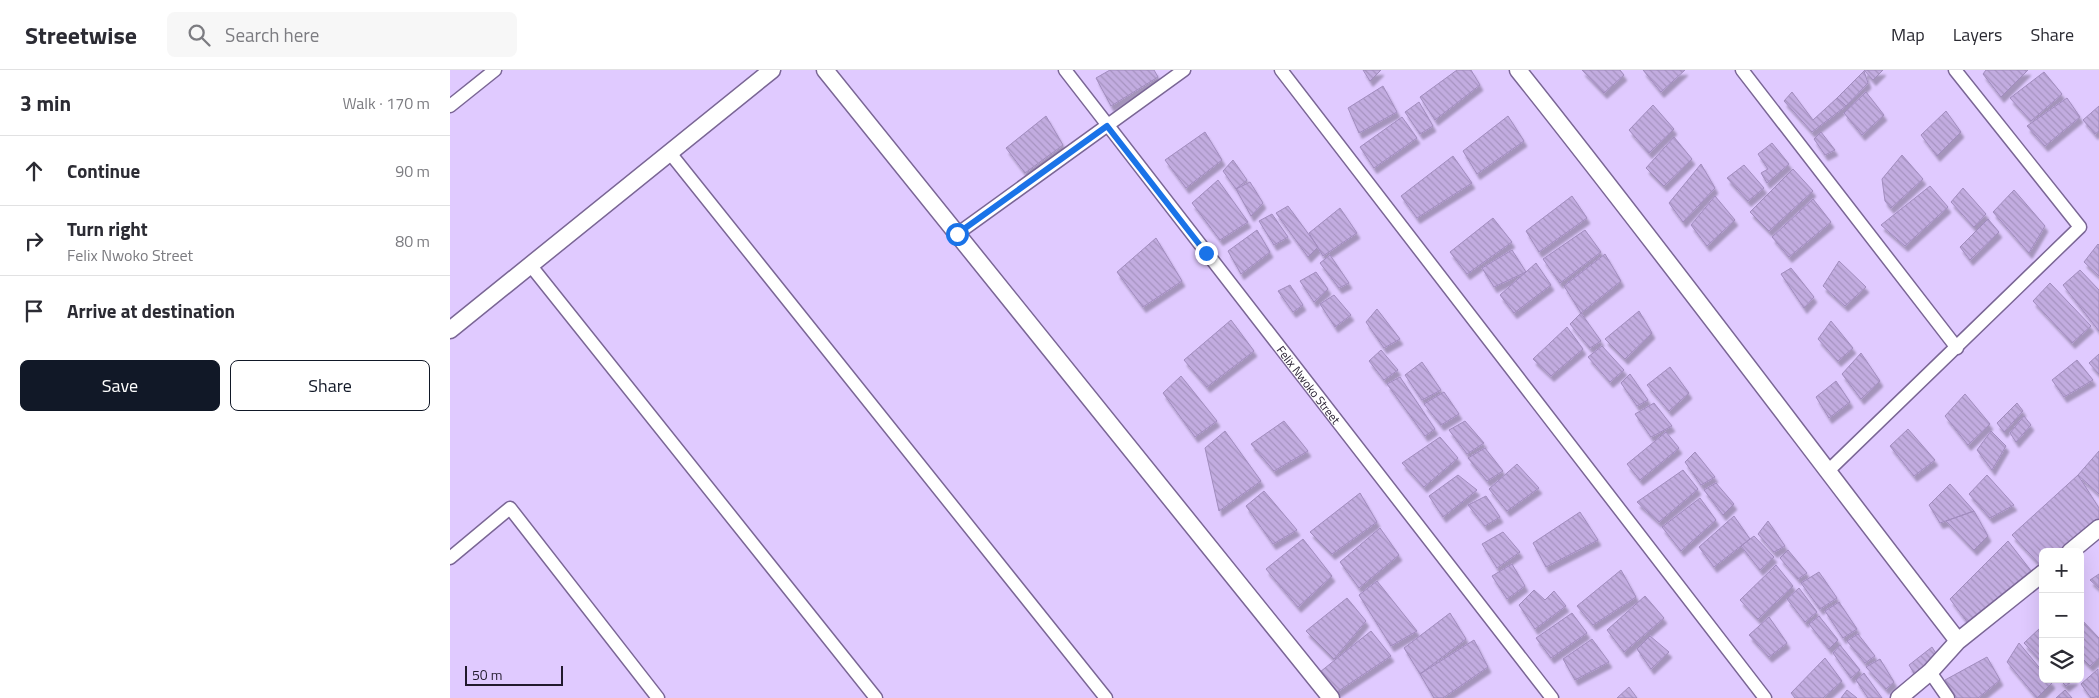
<!DOCTYPE html>
<meta charset="utf-8">
<style>
body{margin:0;font-family:"Titillium Web",sans-serif;background:#f7f7f7;color:#2b2b33}
.controls{position:absolute;right:15px;bottom:15px;display:grid;overflow:hidden;border-radius:8px;box-shadow:0 5px 20px #0002}
.controls button{width:45px;height:45px;display:grid;place-items:center;padding:0;border:0;border-bottom:1px solid #e1e1e2;background:#fff;color:#2b2b33;font:25px sans-serif}
.scale{position:absolute;left:15px;bottom:12px;width:98px;box-sizing:border-box;padding-left:5px;border:2px solid #221a2d;border-top:0;font-size:14px;line-height:18px;white-space:nowrap;color:#221a2d;-webkit-text-stroke:4px #e0caff;paint-order:stroke}
.stop{position:absolute;width:15px;height:15px;margin:-11px;border:4px solid #1a73e8;border-radius:50%;background:#fff}
.stop.end{background:#1a73e8;border-color:#fff;box-shadow:0 1px 5px #0008}
.list{margin:0;padding:0;list-style:none}
h2{display:flex;justify-content:space-between;align-items:center;height:65px;margin:0;padding:0 20px;font-size:21px}
h2 small{font-size:16px;font-weight:400;color:#7c7c81}
.list li{display:grid;grid-template-columns:32px 1fr auto;gap:15px;align-items:center;box-sizing:border-box;height:70px;padding:0 20px;border-top:1px solid #e1e1e2}
.list b{display:block;font-size:19px;white-space:nowrap}
.list p{margin:0;font-size:16px;white-space:nowrap;color:#7c7c81}
.list em{font-size:16px;font-style:normal;color:#7c7c81}
.actions{display:flex;gap:10px;padding:15px 20px}
.actions a{flex:1;padding:11px 0;border:1px solid #111827;border-radius:8px;text-align:center;font-size:18px;color:#111827}
.actions .main{background:#111827;color:#fff}
.icon{flex:none;width:28px;height:28px;fill:none;stroke:currentColor;stroke-width:2;stroke-linecap:round;stroke-linejoin:round}
.map{position:relative;flex:none;width:1649px;height:628px;overflow:hidden}
header{display:flex;align-items:center;gap:30px;box-sizing:border-box;height:70px;padding:0 25px;background:#fff;border-bottom:1px solid #e1e1e2}
header strong{font-size:24px}
nav{display:flex;gap:28px;margin-inline-start:auto;font-size:18px}
.search{width:350px;height:45px;background:#f7f7f7;display:flex;align-items:center;gap:12px;box-sizing:border-box;padding:0 18px;border-radius:8px;color:#7c7c81;font-size:19px}
main{display:flex}
aside{flex:1;background:#fff}
.map>svg:first-child{display:block}
.building{fill:url(#building-back-hatch);stroke:#a18cbe;filter:url(#shadow)}
.lines{fill:none;stroke-linecap:round;stroke-linejoin:round}
.minor-casing{stroke:#7a6695;stroke-width:15}
.tertiary-casing{stroke:#7a6695;stroke-width:19}
.minor{stroke:#fff;stroke-width:12}
.tertiary{stroke:#fff;stroke-width:16}
.route{stroke:#1a73e8;stroke-width:6}
.labels{text-anchor:middle;dominant-baseline:central;stroke-width:4.5;stroke-linejoin:round;paint-order:stroke}
.street-label{font-size:12px;fill:#221a2d;stroke:#e0caff}
</style>
<header>
<strong>Streetwise</strong>
<div class="search"><svg class="icon" aria-label="search" viewBox="0 0 24 24"><circle cx="10" cy="10" r="6"/><path d="M15 15l6 6"/></svg>Search here</div>
<nav><a>Map</a><a>Layers</a><a>Share</a></nav>
</header>
<main>
<aside>
<h2>3 min<small>Walk · 170 m</small></h2>
<ul class="list">
<li><svg class="icon" aria-label="ahead" viewBox="0 0 24 24"><path d="M12 20V5M6 11l6-6 6 6"/></svg><div><b>Continue</b></div><em>90 m</em></li>
<li><svg class="icon" aria-label="right" viewBox="0 0 24 24"><path d="M7 20v-9h11M14 6l5 5-5 5"/></svg><div><b>Turn right</b><p>Felix Nwoko Street</p></div><em>80 m</em></li>
<li><svg class="icon" aria-label="arrive" viewBox="0 0 24 24"><path d="M6 21V4h12l-3 4 3 4H6"/></svg><div><b>Arrive at destination</b></div></li>
</ul>
<div class="actions"><a class="main">Save</a><a>Share</a></div>
</aside>
<div class="map">
<svg width="1649" height="628" viewBox="0 0 1649 628">
<defs>
<pattern id="building-back-hatch" width="6" height="6" patternUnits="userSpaceOnUse" patternTransform="scale(1.25)"><rect width="6" height="6" fill="#c2ace0"/><path d="M-1 5l2 2M0 0l6 6M5-1l2 2" fill="none" stroke="#a693c0"/></pattern>
<filter id="shadow"><feDropShadow dx="3" dy="5.5" stdDeviation="1" flood-color="#0004"/></filter>
</defs>
<rect width="100%" height="100%" fill="#e0caff"/>
<path class="building" d="M660,0H704L708,7L661,36L646,8Z
M913,0H931L920,11Z
M1007,0H1021L1030,15L985,50L970,27Z
M1132,0H1170L1174,5L1154,23Z
M1193,0H1235L1211,22Z
M1414,0H1433L1423,10Z
M1536,0H1578L1551,27L1533,4Z
M1414,1L1418,13L1396,36L1387,28Z
M1594,2L1612,24L1581,51L1560,28Z
M933,16L947,42L909,63L898,38Z
M1342,22L1363,50L1387,28L1396,36L1362,62L1334,31Z
M1416,22L1434,45L1412,65L1394,43Z
M1617,28L1630,47L1595,76L1577,56Z
M969,32L983,56L970,64L955,42Z
M1203,35L1224,59L1199,83L1179,60Z
M1649,36V61L1645,64L1633,50Z
M1496,41L1511,62L1487,86L1471,65Z
M596,46L613,75L575,103L556,78Z
M1058,46L1074,71L1027,104L1013,81Z
M952,47L967,68L924,98L910,77Z
M755,62L772,90L736,118L715,90Z
M1371,62L1385,80L1375,85L1364,69Z
M1224,67L1242,89L1214,116L1196,98Z
M1322,73L1339,94L1317,113L1311,103L1318,99L1308,84Z
M1452,85L1473,109L1441,138L1435,131L1432,109Z
M1003,86L1022,113L967,148L951,126Z
M783,90L797,110L786,119L773,101Z
M1251,94L1265,118L1233,152L1219,133Z
M1294,95L1314,118L1298,131L1277,108Z
M1343,99L1363,121L1319,161L1300,142Z
M768,110L798,152L770,170L742,133Z
M800,112L813,133L801,146L786,119Z
M1480,116L1498,137L1455,176L1431,155Z
M1513,118L1536,144L1524,157L1501,132Z
M1564,120L1595,156L1579,183L1543,142Z
M1122,126L1137,148L1089,182L1076,161Z
M1265,126L1285,150L1257,176L1241,155Z
M1363,129L1381,152L1339,187L1322,167Z
M838,136L868,177L858,187L826,143Z
M890,138L907,163L873,186L859,163Z
M822,144L838,167L824,175L809,151Z
M1043,148L1062,172L1017,204L1000,182Z
M1538,149L1549,162L1520,190L1510,177Z
M807,160L820,182L791,204L778,181Z
M1135,160L1151,182L1110,213L1093,189Z
M706,168L732,211L693,237L667,202Z
M1648,174L1649,175V206L1634,192Z
M1062,180L1076,202L1044,217L1032,198Z
M1155,184L1171,211L1131,243L1114,216Z
M880,185L899,213L889,218L870,193Z
M1389,191L1416,217L1395,236L1373,216Z
M1086,193L1101,215L1064,243L1050,225Z
M1341,198L1364,227L1354,238L1331,204Z
M1630,200L1649,220V261L1613,215Z
M866,202L878,219L864,232L850,211Z
M1600,213L1641,256L1622,273L1583,231Z
M840,215L853,235L843,242L828,221Z
M884,225L901,245L885,257L870,234Z
M927,239L950,269L934,278L916,252Z
M1189,241L1202,263L1175,289L1155,269Z
M1131,243L1151,271L1140,278L1120,254Z
M781,250L804,281L757,317L734,290Z
M1381,251L1403,278L1388,291L1368,269Z
M1117,257L1133,279L1101,306L1083,289Z
M1152,276L1174,300L1160,312L1138,287Z
M931,280L948,300L934,310L919,291Z
M1411,283L1430,311L1411,329L1392,304Z
M1649,284V304L1639,293Z
M1627,290L1643,310L1614,327L1602,310Z
M972,292L991,320L972,330L955,305Z
M1220,297L1239,323L1219,341L1197,315Z
M1180,304L1198,330L1187,336L1171,313Z
M731,306L767,351L745,367L713,323Z
M950,307L985,359L975,366L937,314Z
M1386,311L1400,332L1379,348L1366,327Z
M994,322L1009,344L991,355L974,334Z
M1515,324L1540,354L1518,375L1495,346Z
M1204,333L1222,356L1201,367L1185,344Z
M1567,333L1573,341L1554,362L1547,353Z
M1574,346L1581,355L1566,372L1560,363Z
M834,351L858,381L824,401L801,374Z
M1015,351L1034,373L1017,384L999,360Z
M1458,359L1485,390L1464,406L1440,376Z
M775,361L811,411L769,441L755,378Z
M1541,361L1556,376L1542,400L1527,380Z
M1216,362L1229,378L1190,410L1177,394Z
M990,367L1008,388L974,417L952,393Z
M1035,378L1053,401L1037,411L1018,388Z
M1649,381V424L1628,405Z
M1245,382L1265,407L1251,415L1235,392Z
M1067,394L1089,418L1057,441L1039,419Z
M1233,400L1248,419L1209,452L1187,432Z
M1008,405L1027,420L993,447L979,426Z
M1537,405L1564,435L1540,448L1519,424Z
M1628,405L1649,438V451L1610,482H1593L1592,497L1562,465Z
M1266,413L1284,434L1273,445L1254,420Z
M1500,414L1524,441L1490,453L1479,435Z
M814,421L847,460L823,474L796,436Z
M910,423L927,452L882,484L860,462Z
M1036,426L1050,447L1035,456L1018,435Z
M1250,428L1266,450L1231,481L1212,457Z
M1524,441L1538,466L1524,480L1496,451Z
M1130,442L1148,470L1096,497L1083,473Z
M1284,446L1300,469L1264,497L1249,477Z
M1318,451L1335,476L1324,482L1308,464Z
M930,458L949,485L909,518L890,492Z
M1053,462L1070,482L1047,498L1032,474Z
M1304,466L1324,487L1310,500L1291,476Z
M853,469L882,506L848,537L816,499Z
M1558,471L1585,506L1521,557L1500,529Z
M1338,480L1357,503L1348,509L1330,488Z
M1062,494L1075,516L1057,529L1042,506Z
M1326,495L1343,516L1308,549L1290,530Z
M1171,500L1186,527L1143,555L1127,536Z
M1369,502L1387,528L1370,539L1351,513Z
M1649,504V518L1640,510Z
M927,511L967,561L941,576L909,525Z
M1349,518L1367,542L1355,552L1337,529Z
M1084,520L1095,530L1104,521L1116,536L1085,559L1069,535Z
M1195,526L1214,548L1174,582L1157,560Z
M897,528L916,551L884,589L856,561Z
M1389,532L1407,559L1393,568L1375,541Z
M1000,543L1016,569L970,604L954,578Z
M1122,543L1137,563L1101,588L1086,568Z
M1369,546L1388,570L1379,579L1359,554Z
M1319,547L1337,573L1319,587L1299,565Z
M1630,548L1649,568V588L1640,596L1630,586Z
M1590,558L1593,561V593L1574,573Z
M921,561L941,586L887,622L870,602Z
M1408,564L1425,586L1415,593L1397,571Z
M1200,566L1219,582L1201,599L1187,579Z
M1142,569L1159,592L1125,610L1113,589Z
M1024,570L1038,597L993,628H984L970,604Z
M1569,573L1593,602V609H1599L1602,613L1587,628L1557,592Z
M1390,575L1410,600L1401,608L1383,583Z
M1482,577L1487,585L1465,605L1459,595Z
M1537,587L1550,610L1528,628H1507L1495,610Z
M1375,588L1392,611L1373,628H1345L1341,623Z
M1430,589L1444,612L1436,619L1416,597Z
M1648,599L1649,626L1641,628L1631,614Z
M1414,603L1432,628H1418L1406,610Z
M1609,609H1625L1616,616Z
M1179,617L1187,628H1167Z
M1397,620L1407,628H1391Z
M1615,620L1622,628H1606Z"/>
<g class="lines">
<defs>
<g id="minor">
<path id="s1" d="M615,0L1102,628"/>
<path d="M831,0L1315,628"/>
<path d="M1292,0L1507,278"/>
<path d="M0,36L45,0"/>
<path d="M220,83L656,628"/>
<path d="M507,164L734,0"/>
<path d="M81,196L426,628"/>
<path d="M1377,402L1630,157L1505,0"/>
<path d="M0,488L60,438L208,628"/>
<path d="M1480,602L1498,628"/>
</g>
<path id="tertiary" d="M375,0L881,628
M1068,0C1218,188 1361,381 1508,571
M0,260L322,0
M1620,482L1649,458
M1449,628L1480,602L1508,571L1593,503"/>
</defs>
<use href="#minor" class="minor-casing"/>
<use href="#tertiary" class="tertiary-casing"/>
<use href="#minor" class="minor"/>
<use href="#tertiary" class="tertiary"/>
</g>
<g class="lines">
<path class="route" d="M507,164L657,56L756,183"/>
</g>
<g class="labels">
<g class="street-label">
<text stroke="none"><textPath href="#s1" startOffset="398">Felix Nwoko Street</textPath></text>
</g>
</g>
</svg>
<div class="controls">
<button>+</button>
<button>−</button>
<button><svg class="icon" aria-label="layers" viewBox="0 0 24 24"><path d="M12 4l9 5-9 5-9-5zM3 14l9 5 9-5"/></svg></button>
</div>
<div class="scale">50 m</div>
<div class="stop" style="left:507px;top:164px"></div>
<div class="stop end" style="left:756px;top:183px"></div>
</div>
</main>
